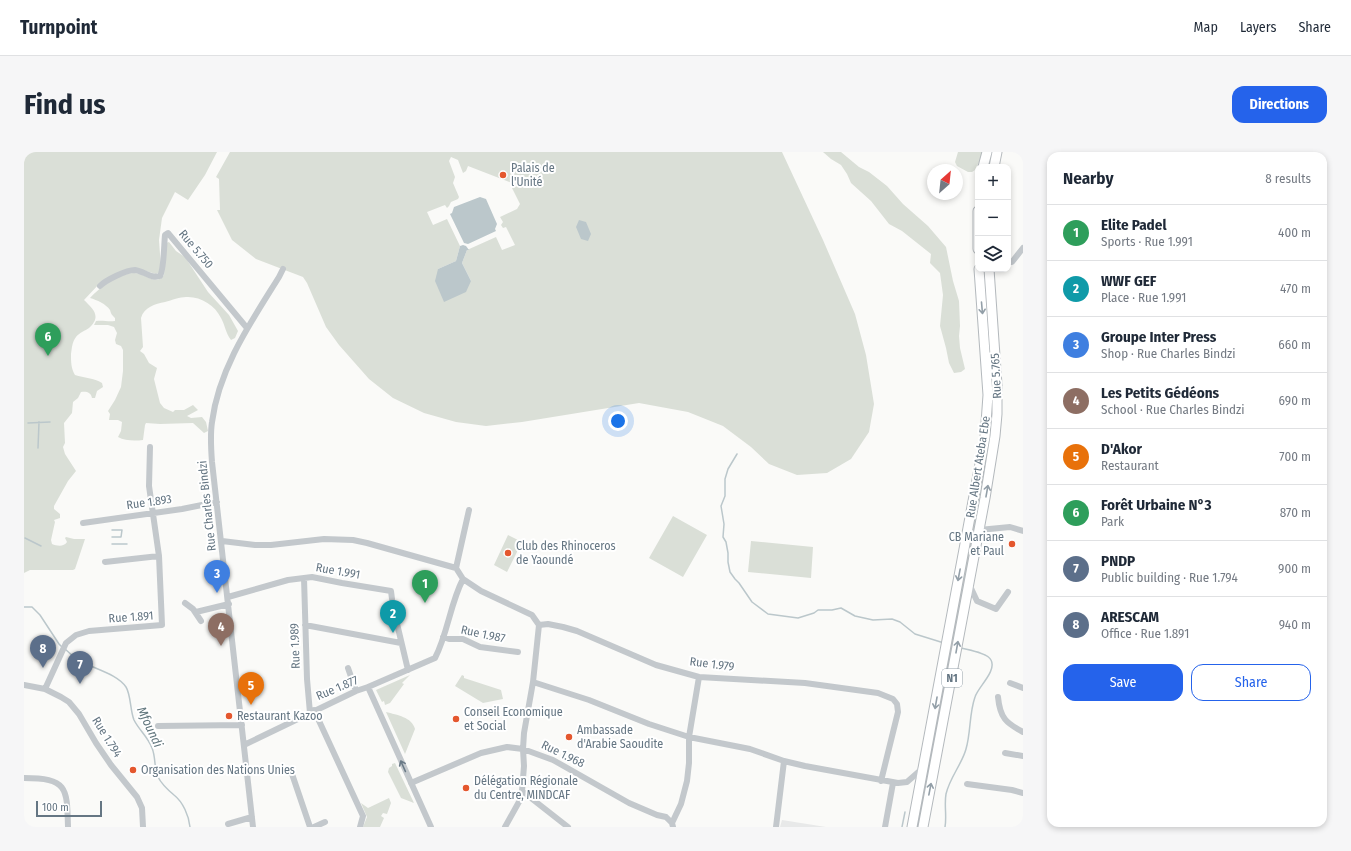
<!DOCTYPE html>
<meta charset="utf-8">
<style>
body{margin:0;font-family:"Fira Sans Condensed",sans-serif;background:#f6f6f7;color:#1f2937}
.controls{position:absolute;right:12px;top:12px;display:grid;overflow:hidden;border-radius:8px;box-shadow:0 2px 6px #0003}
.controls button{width:36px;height:36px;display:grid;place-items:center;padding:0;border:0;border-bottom:1px solid #e0e1e3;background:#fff;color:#1f2937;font:20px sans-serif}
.compass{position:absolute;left:903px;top:12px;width:36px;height:36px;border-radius:50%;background:#fff;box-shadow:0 2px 6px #0003;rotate:27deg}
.scale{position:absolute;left:12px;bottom:10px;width:66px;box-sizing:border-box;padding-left:4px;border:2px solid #657683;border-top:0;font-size:11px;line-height:14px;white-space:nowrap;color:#657683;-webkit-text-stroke:3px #fff;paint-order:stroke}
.you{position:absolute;left:594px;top:269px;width:14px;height:14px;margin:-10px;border:3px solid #fff;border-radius:50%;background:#1a73e8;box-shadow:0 0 0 6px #1a73e833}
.badge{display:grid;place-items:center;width:26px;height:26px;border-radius:50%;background:#2563eb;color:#fff;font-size:13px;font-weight:700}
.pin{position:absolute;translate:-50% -33px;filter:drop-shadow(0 1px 2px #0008)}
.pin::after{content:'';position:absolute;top:21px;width:14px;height:12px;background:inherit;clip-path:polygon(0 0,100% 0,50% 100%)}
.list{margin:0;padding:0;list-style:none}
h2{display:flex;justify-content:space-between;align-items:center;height:52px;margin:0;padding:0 16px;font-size:17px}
h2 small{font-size:13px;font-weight:400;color:#747a83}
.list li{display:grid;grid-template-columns:26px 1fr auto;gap:12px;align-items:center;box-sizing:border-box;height:56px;padding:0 16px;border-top:1px solid #e0e1e3}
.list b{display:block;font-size:15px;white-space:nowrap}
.list p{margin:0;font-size:13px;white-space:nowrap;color:#747a83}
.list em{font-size:13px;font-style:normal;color:#747a83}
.actions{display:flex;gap:8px;padding:12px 16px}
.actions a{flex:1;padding:9px 0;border:1px solid #2563eb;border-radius:12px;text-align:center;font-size:14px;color:#2563eb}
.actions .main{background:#2563eb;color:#fff}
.icon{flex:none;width:22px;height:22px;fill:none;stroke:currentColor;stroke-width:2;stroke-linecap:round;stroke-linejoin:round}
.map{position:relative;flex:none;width:999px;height:675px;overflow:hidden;border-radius:12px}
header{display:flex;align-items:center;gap:24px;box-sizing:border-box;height:56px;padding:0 20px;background:#fff;border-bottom:1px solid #e0e1e3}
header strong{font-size:19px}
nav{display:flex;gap:22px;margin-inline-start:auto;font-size:14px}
.intro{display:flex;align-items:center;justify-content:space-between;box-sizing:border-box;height:96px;padding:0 24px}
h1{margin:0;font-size:28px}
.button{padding:10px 18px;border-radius:12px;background:#2563eb;color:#fff;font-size:14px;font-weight:700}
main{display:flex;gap:24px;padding:0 24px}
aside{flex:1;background:#fff;border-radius:12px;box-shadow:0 2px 6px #0003}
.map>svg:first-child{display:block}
.built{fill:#e8e9e9}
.green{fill:#dadfd7;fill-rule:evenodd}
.water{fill:#bbc7cb}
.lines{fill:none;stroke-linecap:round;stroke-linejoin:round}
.stream{stroke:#bbc7cb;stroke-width:1.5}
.highway-casing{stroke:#b4b9bd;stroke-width:11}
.minor{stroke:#c3c8cc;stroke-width:6}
.highway{stroke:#fff;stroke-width:9}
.oneway{stroke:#939fa8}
.oneway2{stroke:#6a7a87}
.poi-dot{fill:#e4572e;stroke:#fff;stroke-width:1.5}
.labels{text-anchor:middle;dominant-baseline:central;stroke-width:4;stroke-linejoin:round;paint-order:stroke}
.shield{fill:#fff;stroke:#939fa8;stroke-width:1}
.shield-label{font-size:11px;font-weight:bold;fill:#657683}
.poi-label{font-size:12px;fill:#657683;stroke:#fff;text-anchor:start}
.street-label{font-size:12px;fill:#657683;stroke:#fff}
.water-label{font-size:13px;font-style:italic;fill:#60757c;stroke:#fff}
</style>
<header>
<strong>Turnpoint</strong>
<nav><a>Map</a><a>Layers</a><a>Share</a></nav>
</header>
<div class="intro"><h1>Find us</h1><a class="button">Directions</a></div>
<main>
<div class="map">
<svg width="999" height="675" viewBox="0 0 999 675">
<rect width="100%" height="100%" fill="#fafaf8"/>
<path class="built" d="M758,668L802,675H756Z"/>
<path class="green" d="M0,0H193L181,23L164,48L151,40L138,66L135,88L137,116L136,120L132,122L115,117L76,131L60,148C69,157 78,164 65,176C61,179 56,180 52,185C48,190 48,196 47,202C47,210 47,216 51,223C60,226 70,226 78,231L79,235L73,239L71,246H68C67,240 62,239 57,240L54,246L49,250L48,261L40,271L41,291L39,295L41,302L52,319L44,329L30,354V357L36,362V366L30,368L31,370L27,388L28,392C33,394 40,395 43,390L41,386L42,385L50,387H61L51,417L49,418H6L0,421Z
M206,0H758L799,88L831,162L842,203L850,252L845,280L827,307L803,321L773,323L745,312L727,295L699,274L664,260L615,251L498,270L462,274L432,270L400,261L369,246L345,227L315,193L302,175L283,131L279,125L232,107L208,88L193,58H196L195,27L192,25ZM427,5L434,8L439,21L442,19L444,14L488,31V36L496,52L493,57L476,65L479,70L477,73L479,76L482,75L491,93L478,98L472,85L443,98L438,111L447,129L414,117L432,109L436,94L423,67L409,73L403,60L421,53L423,56L425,54L427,50L434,47L435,45L429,31L431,25L425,9Z
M799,0H817L835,15L845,20L863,34L879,52L904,74L922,95L929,129L935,149L936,174L935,184L936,196L941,217L937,220L930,221L925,211L922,196L916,174L919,143L916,121L906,111L907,102L878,79L865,72L847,49L827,31L823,22L817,13L807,7Z
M934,0H960L951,18L948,20H944L933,14L931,10Z
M145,90L152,99L161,105L184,140L205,163L214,179L211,186L207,188C202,182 201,173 197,166C191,153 176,144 162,145C156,145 148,148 141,150C131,152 120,155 117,166L119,195L116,199L120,202L125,211L133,216L130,227L136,251L140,256L149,260L151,258H160L169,253L174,258L163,264L167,266L178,265L182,270L184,279L180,281L169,271L136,272L122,271L121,273L119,288C111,289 101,289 94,285L97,279L98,270L94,268H85L86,262L84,259L91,248L97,235L99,219V198L97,194L92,192L91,188L93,181L90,175L84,173H70L72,169C79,168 84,170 91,169V166C88,163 87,162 86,158C82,152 73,148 66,146C76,135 95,122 109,121C121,120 131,135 140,123L142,91Z
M957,117H962L971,260L966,304L896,675H892L962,303Z
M649,364L683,383L659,425L625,406Z
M484,383L498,390L483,420L470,413Z
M727,389L789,395L787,426L724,420Z
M386,523L378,531L380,532L366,551L361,553L360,549L358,550L352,538Z
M438,523L440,524V526L477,538L479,547L459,551L431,534Z
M362,560C373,563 388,565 391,577L381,602Z
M371,611L390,651L377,646L364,620L365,616L368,614V612Z
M365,646L367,651L363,662L359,661L357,664L360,666L356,675H339L343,665L337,651L344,656Z"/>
<path class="water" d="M456,45L462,47L473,72L471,77L472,79L444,92L440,91L426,62L428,61L430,55Z
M555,68L562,70L567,82L564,89L557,87L552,75Z
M439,93L442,94L445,98H443L438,111L447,129L442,140L420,150L411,129L414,117L432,109L436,94Z"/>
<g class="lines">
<path class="stream" d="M4,271L26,270
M14,296L15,270
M713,302L704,317L701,327V344L697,354L700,372L699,385L702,390L704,401V410L706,420L711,427L715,431L728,450L744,462L774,466L790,461L794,458H808L817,456L831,464L849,468L868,467L876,470L891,482L920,491
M88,385H97L98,378H88
M1,386L17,394
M88,392H103
M0,455H8L16,463L35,492L38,495
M41,497C45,501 50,505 55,508C69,517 92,521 102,535C107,543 106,558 110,568C115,578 124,585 128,596C132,605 130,618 134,625C138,633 144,638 150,643C159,650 165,664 166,675
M878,675L881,660
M921,675C923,664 920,653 922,642C926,625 938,612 942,597C947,580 945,562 951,545C954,535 973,519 967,508C964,501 944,498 937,496"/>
<defs>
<path id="highway" d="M959,15L963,0
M970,15L973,0
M954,59V97
M888,675L961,285L964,243L955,117
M899,675L961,346L971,284L973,262V233L965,117"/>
</defs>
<use href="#highway" class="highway-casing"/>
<path class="minor" d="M984,110H988L999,96
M76,134C82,128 102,118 111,118C120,119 127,127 136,124C140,118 140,92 141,83L144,81L223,176
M59,371L158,357L193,350
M955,378L986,375L999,379
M198,389L231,393H247L300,387L329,388L343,391L432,416L439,427L457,439L508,463L515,473
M81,410L135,404
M432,416L445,358
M280,426L283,527L286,561
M945,432L953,449L972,457L984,440
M204,445L264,428L288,425L318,431L367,439L368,447
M161,451L169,457L177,469
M370,459L384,518
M172,460L205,452
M281,473L377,491
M515,473L524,472L539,475L553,479L632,513L675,525L781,531L854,541L869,547L873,552L874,560L857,629
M419,485L425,487H439L456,495L494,500
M324,516L332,539
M509,530L565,548L625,572L665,585L726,597L760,609L781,614L874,631L883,630L899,616
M986,531L999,536
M0,533L21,537L37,545L45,550L55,562L72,591L87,613L113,645L118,656L119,675
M344,535L407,675
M21,537L42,491L52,483L65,479L138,473L135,404L125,334L126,295
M974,545C976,566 982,571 999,580
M290,558L339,664L336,675
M134,574L218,573
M220,593L332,539L344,535L411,506C424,481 426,452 439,427
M981,601L999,604
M267,619L286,675
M0,626C44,626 43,636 44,675
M387,631L457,601L483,595L499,597L529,608L605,651L633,663L642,665L648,671L649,675
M943,632L988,638L999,641
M498,639L544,675
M648,671L657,652L663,629L665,611V585L675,525
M204,672L228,665
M229,675L188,310C187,297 186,283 188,270C195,216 227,170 255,125L259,117
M290,675L301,670
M481,675L496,648L498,639L500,614L499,597L500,581L509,530L515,473
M752,675L760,609
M861,675L869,631"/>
<use href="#highway" class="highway"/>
</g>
<defs><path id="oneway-shaft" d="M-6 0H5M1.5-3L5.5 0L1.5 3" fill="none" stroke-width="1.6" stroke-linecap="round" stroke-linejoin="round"/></defs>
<g class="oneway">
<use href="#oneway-shaft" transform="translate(958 156) rotate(85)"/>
<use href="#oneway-shaft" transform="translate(963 339) rotate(-80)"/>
<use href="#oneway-shaft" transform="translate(935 423) rotate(101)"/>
<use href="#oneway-shaft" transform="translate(933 495) rotate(-80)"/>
<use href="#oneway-shaft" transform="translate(912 551) rotate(100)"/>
<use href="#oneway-shaft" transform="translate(906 637) rotate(-79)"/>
</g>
<use class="oneway2" href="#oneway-shaft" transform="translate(379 614) rotate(-114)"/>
<g class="poi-dot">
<circle cx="479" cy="23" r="4"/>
<circle cx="988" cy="392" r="4"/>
<circle cx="484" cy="401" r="4"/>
<circle cx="205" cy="564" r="4"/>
<circle cx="432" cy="567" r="4"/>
<circle cx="545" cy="585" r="4"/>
<circle cx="109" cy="618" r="4"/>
<circle cx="442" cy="636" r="4"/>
</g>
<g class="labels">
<rect class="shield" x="918" y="517" width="20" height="18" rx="3"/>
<g class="shield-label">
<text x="928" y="526">N1</text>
</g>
<g class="poi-label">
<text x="487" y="16">Palais de<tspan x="487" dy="14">l'Unité</tspan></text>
<text x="980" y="385" text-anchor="end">CB Mariane<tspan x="980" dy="14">et Paul</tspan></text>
<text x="492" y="394">Club des Rhinoceros<tspan x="492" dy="14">de Yaoundé</tspan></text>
<text x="440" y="560">Conseil Economique<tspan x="440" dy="14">et Social</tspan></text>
<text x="213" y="564">Restaurant Kazoo</text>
<text x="553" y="578">Ambassade<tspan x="553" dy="14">d'Arabie Saoudite</tspan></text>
<text x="117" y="618">Organisation des Nations Unies</text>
<text x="450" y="629">Délégation Régionale<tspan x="450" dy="14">du Centre, MINDCAF</tspan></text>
</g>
<g class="street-label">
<text transform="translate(172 97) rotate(50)">Rue 5.750</text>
<text transform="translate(972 224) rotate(-93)">Rue 5.765</text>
<text transform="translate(954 315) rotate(-81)">Rue Albert Ateba Ebe</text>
<text transform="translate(125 350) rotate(-8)">Rue 1.893</text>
<text transform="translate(183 354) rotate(-96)">Rue Charles Bindzi</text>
<text transform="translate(314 419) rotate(10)">Rue 1.991</text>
<text transform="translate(107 465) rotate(-4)">Rue 1.891</text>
<text transform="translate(459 482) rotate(12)">Rue 1.987</text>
<text transform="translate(271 494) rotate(-92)">Rue 1.989</text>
<text transform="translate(688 512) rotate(7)">Rue 1.979</text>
<text transform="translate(313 536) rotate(-23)">Rue 1.877</text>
<text transform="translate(83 585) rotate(58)">Rue 1.794</text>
<text transform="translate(539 602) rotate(26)">Rue 1.968</text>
</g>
<g class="water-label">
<text transform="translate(126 575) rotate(65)">Mfoundi</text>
</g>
</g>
</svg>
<div class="controls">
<button>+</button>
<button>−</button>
<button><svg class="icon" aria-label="layers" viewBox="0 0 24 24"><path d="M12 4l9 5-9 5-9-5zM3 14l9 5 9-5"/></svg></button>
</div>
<svg class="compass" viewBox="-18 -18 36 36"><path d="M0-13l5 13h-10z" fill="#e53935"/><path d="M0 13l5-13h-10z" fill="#747a83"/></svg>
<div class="scale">100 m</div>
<div class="you"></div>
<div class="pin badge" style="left:401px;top:451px;background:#2e9e5b">1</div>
<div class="pin badge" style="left:369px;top:481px;background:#0f9aa8">2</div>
<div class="pin badge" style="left:193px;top:441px;background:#3f7fe0">3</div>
<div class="pin badge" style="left:197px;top:494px;background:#8d6e63">4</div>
<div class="pin badge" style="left:227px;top:553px;background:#e8710a">5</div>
<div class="pin badge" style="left:24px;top:204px;background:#2e9e5b">6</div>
<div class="pin badge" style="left:56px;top:532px;background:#5c6f8a">7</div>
<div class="pin badge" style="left:19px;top:516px;background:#5c6f8a">8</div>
</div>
<aside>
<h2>Nearby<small>8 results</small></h2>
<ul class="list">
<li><span class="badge" style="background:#2e9e5b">1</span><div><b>Elite Padel</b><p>Sports · Rue 1.991</p></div><em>400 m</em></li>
<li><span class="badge" style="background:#0f9aa8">2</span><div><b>WWF GEF</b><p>Place · Rue 1.991</p></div><em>470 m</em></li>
<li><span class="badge" style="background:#3f7fe0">3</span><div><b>Groupe Inter Press</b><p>Shop · Rue Charles Bindzi</p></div><em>660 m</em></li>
<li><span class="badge" style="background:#8d6e63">4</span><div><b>Les Petits Gédéons</b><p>School · Rue Charles Bindzi</p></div><em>690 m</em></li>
<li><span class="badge" style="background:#e8710a">5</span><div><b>D'Akor</b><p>Restaurant</p></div><em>700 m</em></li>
<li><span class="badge" style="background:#2e9e5b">6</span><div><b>Forêt Urbaine N°3</b><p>Park</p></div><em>870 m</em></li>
<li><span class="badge" style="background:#5c6f8a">7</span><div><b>PNDP</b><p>Public building · Rue 1.794</p></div><em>900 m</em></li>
<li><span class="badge" style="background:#5c6f8a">8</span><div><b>ARESCAM</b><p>Office · Rue 1.891</p></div><em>940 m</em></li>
</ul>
<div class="actions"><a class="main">Save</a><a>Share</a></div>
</aside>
</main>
